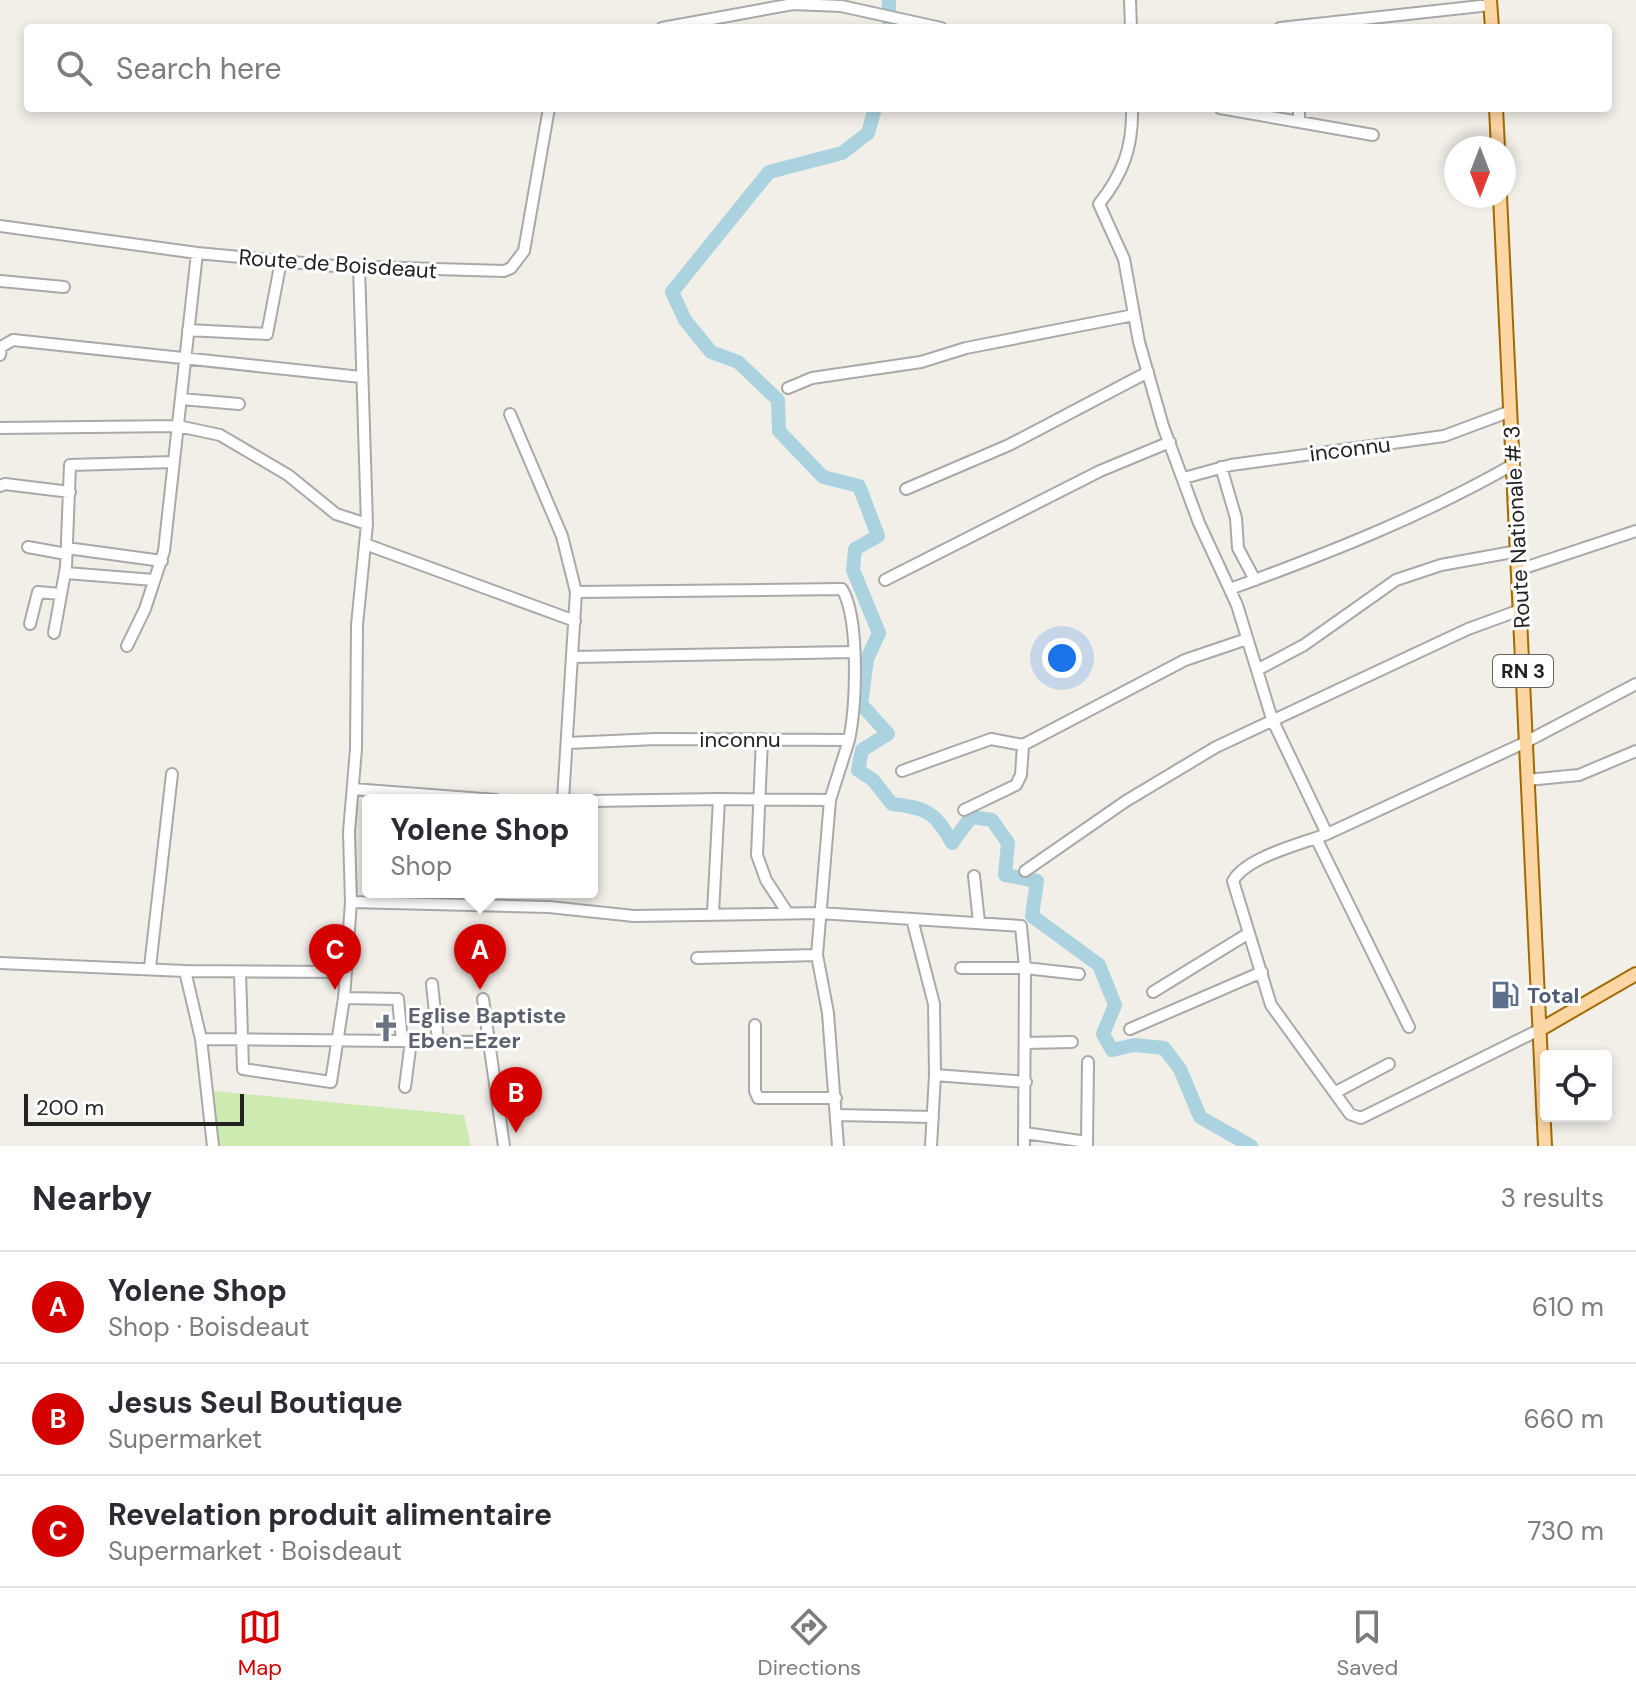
<!DOCTYPE html>
<meta charset="utf-8">
<style>
body{margin:0;font-family:"DM Sans",sans-serif;background:#f2f2f3;color:#2b2b33}
.controls{position:absolute;right:24px;bottom:24px;display:grid;overflow:hidden;border-radius:8px;box-shadow:0 4px 12px #0003}
.controls button{width:72px;height:72px;display:grid;place-items:center;padding:0;border:0;border-bottom:2px solid #e1e1e2;background:#fff;color:#2b2b33;font:40px sans-serif}
.compass{position:absolute;left:1444px;top:136px;width:72px;height:72px;border-radius:50%;background:#fff;box-shadow:0 4px 12px #0003;rotate:180deg}
.scale{position:absolute;left:24px;bottom:20px;width:220px;box-sizing:border-box;padding-left:8px;border:4px solid #222;border-top:0;font-size:22px;line-height:28px;white-space:nowrap;color:#222;-webkit-text-stroke:6px #fff;paint-order:stroke}
.you{position:absolute;left:1062px;top:658px;width:28px;height:28px;margin:-20px;border:6px solid #fff;border-radius:50%;background:#1a73e8;box-shadow:0 0 0 12px #1a73e833}
.badge{display:grid;place-items:center;width:52px;height:52px;border-radius:50%;background:#d40000;color:#fff;font-size:26px;font-weight:700}
.pin{position:absolute;translate:-50% -66px;filter:drop-shadow(0 2px 4px #0008)}
.pin::after{content:'';position:absolute;top:42px;width:28px;height:24px;background:inherit;clip-path:polygon(0 0,100% 0,50% 100%)}
.popup{position:absolute;left:362px;top:794px;width:236px;height:104px;box-sizing:border-box;display:grid;place-content:center;border-radius:8px;background:#fff;filter:drop-shadow(0 2px 6px #0005);font-size:26px;white-space:nowrap;color:#7c7c81}
.popup b{font-size:30px;color:#2b2b33}
.popup::after{content:'';position:absolute;left:50%;top:100%;margin-left:-16px;border:16px solid transparent;border-top-color:#fff}
.list{margin:0;padding:0;list-style:none}
h2{display:flex;justify-content:space-between;align-items:center;height:104px;margin:0;padding:0 32px;font-size:34px}
h2 small{font-size:26px;font-weight:400;color:#7c7c81}
.list li{display:grid;grid-template-columns:52px 1fr auto;gap:24px;align-items:center;box-sizing:border-box;height:112px;padding:0 32px;border-top:2px solid #e1e1e2}
.list b{display:block;font-size:30px;white-space:nowrap}
.list p{margin:0;font-size:26px;white-space:nowrap;color:#7c7c81}
.list em{font-size:26px;font-style:normal;color:#7c7c81}
.icon{flex:none;width:44px;height:44px;fill:none;stroke:currentColor;stroke-width:2;stroke-linecap:round;stroke-linejoin:round}
.map{position:relative;flex:none;width:1636px;height:1146px;overflow:hidden}
.search{position:absolute;background:#fff;box-shadow:0 4px 12px #0003;left:24px;right:24px;top:24px;height:88px;display:flex;align-items:center;gap:20px;box-sizing:border-box;padding:0 28px;border-radius:8px;color:#7c7c81;font-size:30px}
.sheet{height:440px;background:#fff}
nav{display:flex;justify-content:space-around;align-items:center;box-sizing:border-box;height:112px;border-top:2px solid #e1e1e2;background:#fff;font-size:22px;color:#7c7c81}
nav a{display:grid;justify-items:center;gap:4px}
nav .on{color:#d40000}
.map>svg:first-child{display:block}
.grass{fill:#cdebb0}
.lines{fill:none;stroke-linecap:round;stroke-linejoin:round}
.river{stroke:#aad3df;stroke-width:14}
.minor-casing{stroke:#a9a9a9;stroke-width:14}
.major-casing{stroke:#a06b00;stroke-width:16}
.minor{stroke:#fff;stroke-width:10}
.major{stroke:#fcd6a4;stroke-width:12}
.labels{text-anchor:middle;dominant-baseline:central;stroke-width:6;stroke-linejoin:round;paint-order:stroke}
.shield{fill:#fff;stroke:#646464;stroke-width:2}
.shield-label{font-size:20px;font-weight:bold;fill:#222}
.street-label{font-size:22px;fill:#222;stroke:#fff}
.service-label{font-size:22px;font-weight:bold;fill:#4e5e75;stroke:#fff;text-anchor:start}
.worship-label{font-size:22px;font-weight:bold;fill:#5b616d;stroke:#fff;text-anchor:start}
</style>
<div class="map">
<svg width="1636" height="1146" viewBox="0 0 1636 1146">
<rect width="100%" height="100%" fill="#f2efe9"/>
<path class="grass" d="M214,1091L464,1115L471,1146H216Z"/>
<g class="lines">
<path class="river" d="M889,28V0
M875,108L868,133L842,153L769,172L672,292L685,320L711,352L738,362L778,400L779,431L823,477L859,486L878,536L855,549L853,570L879,633L867,659L861,704L888,734L862,750L858,770L873,780L892,804C927,808 935,812 952,843L971,817L992,820L1008,843L1005,875L1037,881L1032,916L1099,965L1115,1005L1103,1034L1112,1050L1134,1045L1164,1048L1180,1069L1200,1117L1251,1146"/>
<defs>
<path id="minor" d="M1130,0L1131,28
M662,28L793,4L841,6L941,28
M1280,28L1490,5
M1132,108C1133,147 1123,174 1099,204L1124,259L1139,342L1163,426L1199,523L1237,605L1272,719L1327,834L1524,743L1636,684
M1220,108L1373,135
M1299,108V121
M0,226L197,253L335,266L504,271L511,268L524,251L549,108
M0,281L64,287
M188,330L267,334L281,261
M0,355L1,347L13,340L361,377
M788,388L812,378L921,362L966,348L1134,315
M181,399L239,404
M510,414L562,536L576,592L563,800
M0,428L178,426L220,435L288,475L336,514L367,524
M1221,467L1236,518L1238,548L1255,580
M1184,478L1231,465L1444,436L1511,411
M0,486L5,484L70,492
M906,489L1009,445L1148,372
M365,544L575,621
M28,547L66,554
M67,548L162,561
M1518,570L1636,531
M66,573L154,580
M885,580L1100,471L1170,442
M1230,589C1329,553 1423,516 1514,464
M576,592L842,589C860,619 856,707 849,740
M30,624L38,592L60,594
M54,633L66,567L70,465L173,462
M127,646L145,609L164,551L197,253
M573,657L853,652
M1257,670L1304,645L1396,580L1441,565L1518,551
M762,739L757,855L766,880L787,912
M568,743L656,739L849,740L830,800L817,955L828,1013L838,1146
M902,771L991,739L1023,745L1185,660L1247,639
M1527,780L1579,775L1636,751
M353,789L496,800
M719,799L830,800
M592,801L719,799L713,913
M964,810L1016,785L1021,775L1023,745
M1327,834C1301,844 1246,857 1233,881L1271,1005L1350,1114L1361,1118L1541,1029
M1316,838L1409,1027
M1025,871L1126,801L1216,747L1468,629L1520,610
M974,876L979,922
M351,902L549,907L634,916L819,913L1021,926L1025,968L1079,974
M912,919L934,1004L935,1075
M697,958L817,955
M0,963L185,971L346,972
M150,967L172,774
M961,968H1025L1024,1146
M185,971L201,1039L213,1146
M240,972L243,1069L331,1082L344,998L351,902L349,832L356,749L357,625L367,524L359,267
M432,984L438,1041
M1153,992L1249,933
M344,998L398,999L402,1041
M483,999L489,1042
M755,1025V1091L758,1098H836
M1130,1029L1262,972
M201,1039L489,1042L504,1146
M1026,1043L1072,1042
M405,1087L411,1041
M1336,1092L1389,1064
M837,1115L933,1117
M1025,1133L1087,1142V1146
M1087,1142L1088,1062
M931,1146L935,1075L1026,1082"/>
<path id="major" d="M1490,0L1492,28
M1496,108L1498,148
M1500,196L1545,1146
M1541,1029L1636,974"/>
</defs>
<use href="#minor" class="minor-casing"/>
<use href="#major" class="major-casing"/>
<use href="#minor" class="minor"/>
<use href="#major" class="major"/>
</g>
<defs>
<symbol id="fuel-bare" viewBox="-9 -9 18 18"><path d="M-5.5-6h7V0h2V4h1.3V-2.5L3-4.5l.8-.8L6-3V5H2.5V1h-1V6h-7ZM-4.2-4.7v3.2H.2V-4.7Z" fill="#5c6f8a" stroke="#fff" stroke-width="2.5" paint-order="stroke"/></symbol>
<symbol id="church-bare" viewBox="-9 -9 18 18"><path d="M-1.2-6h2.4v3.5h3.3v2.4h-3.3V6h-2.4V-.1h-3.3v-2.4h3.3Z" fill="#6b7280" stroke="#fff" stroke-width="2.5" paint-order="stroke"/></symbol>
</defs>
<g fill-rule="evenodd">
<use href="#fuel-bare" x="1485" y="975" width="40" height="40"/>
<use href="#church-bare" x="366" y="1008" width="40" height="40"/>
</g>
<g class="labels">
<rect class="shield" x="1493" y="655" width="60" height="32" rx="6"/>
<g class="shield-label">
<text x="1523" y="671">RN 3</text>
</g>
<g class="street-label">
<text transform="translate(338 264) rotate(4)">Route de Boisdeaut</text>
<text transform="translate(1350 449) rotate(-7)">inconnu</text>
<text transform="translate(1517 527) rotate(-93)">Route Nationale # 3</text>
<text x="740" y="739">inconnu</text>
</g>
<g class="service-label">
<text x="1527" y="995">Total</text>
</g>
<g class="worship-label">
<text x="408" y="1015">Eglise Baptiste<tspan x="408" dy="25">Eben-Ezer</tspan></text>
</g>
</g>
</svg>
<div class="controls">
<button><svg class="icon" aria-label="locate" viewBox="0 0 24 24"><circle cx="12" cy="12" r="6"/><path d="M12 2v4M12 18v4M2 12h4M18 12h4"/></svg></button>
</div>
<svg class="compass" viewBox="-18 -18 36 36"><path d="M0-13l5 13h-10z" fill="#e53935"/><path d="M0 13l5-13h-10z" fill="#7c7c81"/></svg>
<div class="scale">200 m</div>
<div class="you"></div>
<div class="pin badge" style="left:480px;top:990px">A</div>
<div class="popup"><b>Yolene Shop</b>Shop</div>
<div class="pin badge" style="left:516px;top:1133px">B</div>
<div class="pin badge" style="left:335px;top:990px">C</div>
<div class="search"><svg class="icon" aria-label="search" viewBox="0 0 24 24"><circle cx="10" cy="10" r="6"/><path d="M15 15l6 6"/></svg>Search here</div>
</div>
<section class="sheet">
<h2>Nearby<small>3 results</small></h2>
<ul class="list">
<li><span class="badge">A</span><div><b>Yolene Shop</b><p>Shop · Boisdeaut</p></div><em>610 m</em></li>
<li><span class="badge">B</span><div><b>Jesus Seul Boutique</b><p>Supermarket</p></div><em>660 m</em></li>
<li><span class="badge">C</span><div><b>Revelation produit alimentaire</b><p>Supermarket · Boisdeaut</p></div><em>730 m</em></li>
</ul>
</section>
<nav>
<a class="on"><svg class="icon" aria-label="map" viewBox="0 0 24 24"><path d="M3 6l6-2 6 2 6-2v14l-6 2-6-2-6 2zM9 4v14M15 6v14"/></svg>Map</a>
<a><svg class="icon" aria-label="directions" viewBox="0 0 24 24"><path d="M12 3l9 9-9 9-9-9zM9 14v-3h6M13 9l2 2-2 2"/></svg>Directions</a>
<a><svg class="icon" aria-label="saved" viewBox="0 0 24 24"><path d="M7 4h10v16l-5-4-5 4z"/></svg>Saved</a>
</nav>
